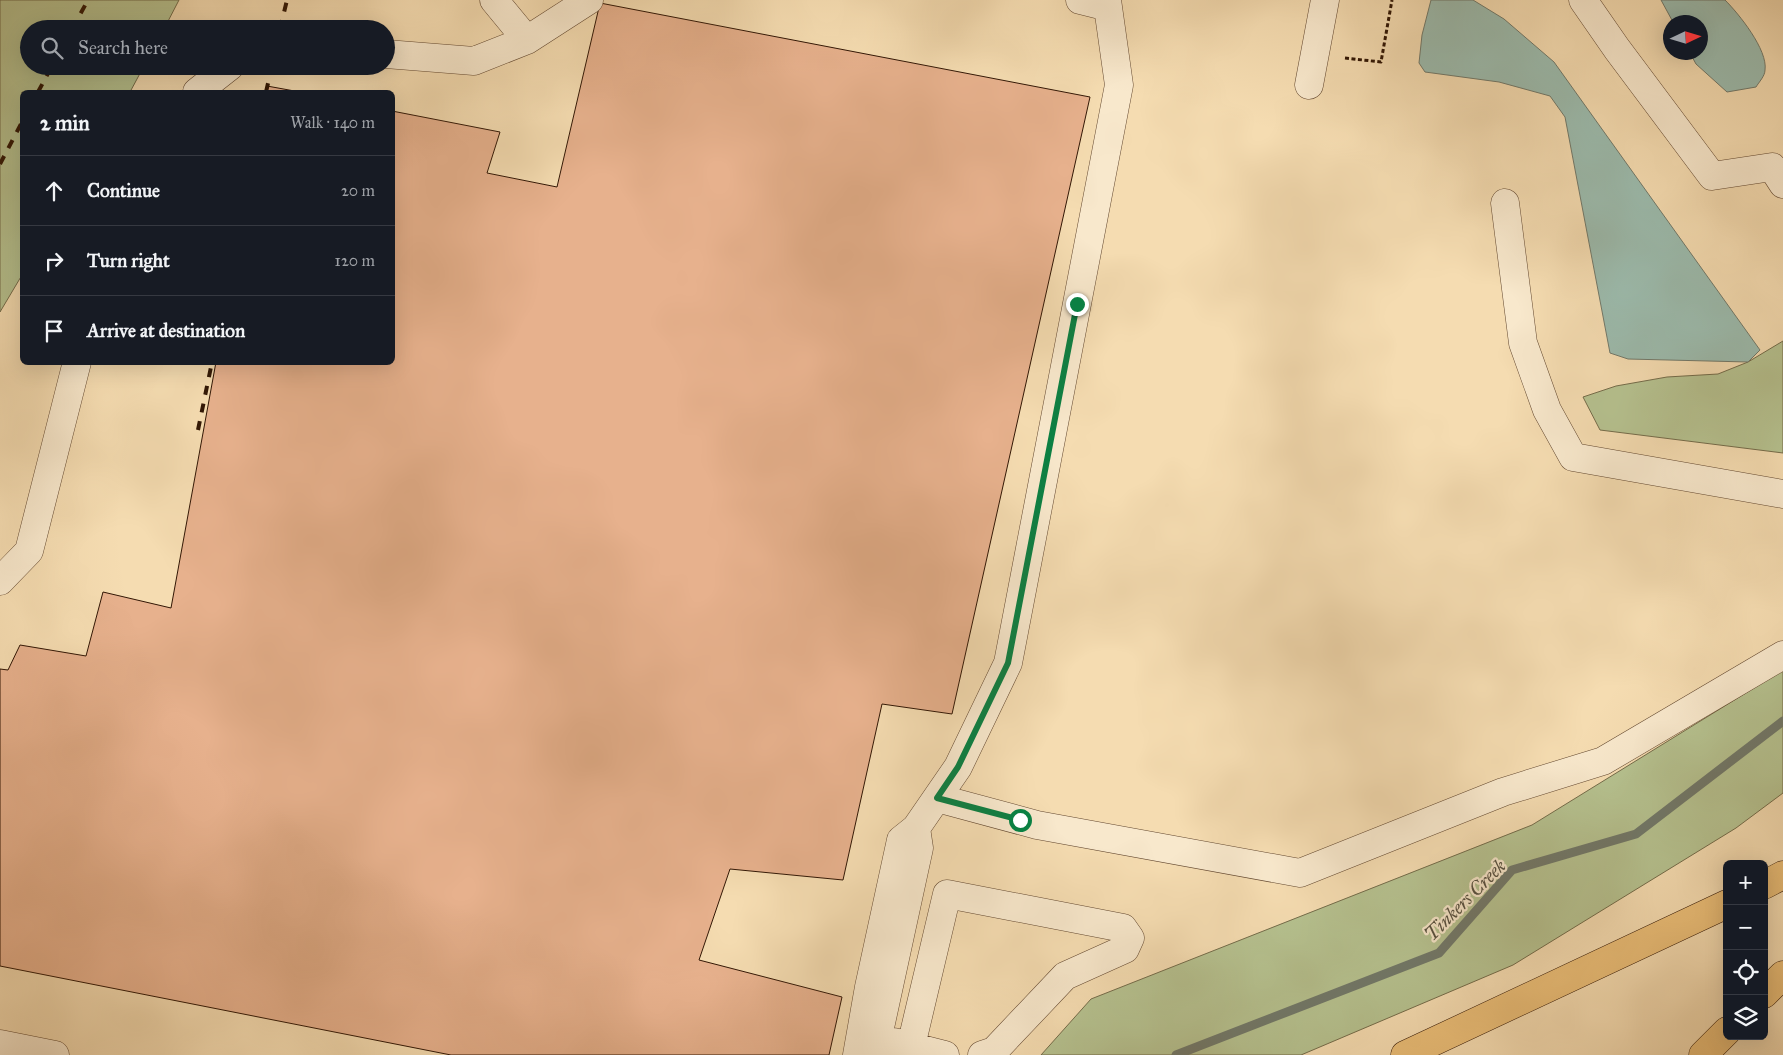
<!DOCTYPE html>
<meta charset="utf-8">
<style>
body{margin:0;font-family:"IM FELL Great Primer",serif;background:#242831;color:#f1f3f6}
.controls{position:absolute;right:15px;bottom:15px;display:grid;overflow:hidden;border-radius:8px;box-shadow:0 5px 20px #0002}
.controls button{width:45px;height:45px;display:grid;place-items:center;padding:0;border:0;border-bottom:1px solid #363941;background:#171b24;color:#f1f3f6;font:25px sans-serif}
.compass{position:absolute;left:1663px;top:15px;width:45px;height:45px;border-radius:50%;background:#171b24;box-shadow:0 5px 20px #0002;rotate:86deg}
.stop{position:absolute;width:15px;height:15px;margin:-11px;border:4px solid #0b8043;border-radius:50%;background:#fff}
.stop.end{background:#0b8043;border-color:#fff;box-shadow:0 1px 5px #0008}
.list{margin:0;padding:0;list-style:none}
h2{display:flex;justify-content:space-between;align-items:center;height:65px;margin:0;padding:0 20px;font-size:21px}
h2 small{font-size:16px;font-weight:400;color:#9ea1a6}
.list li{display:grid;grid-template-columns:32px 1fr auto;gap:15px;align-items:center;box-sizing:border-box;height:70px;padding:0 20px;border-top:1px solid #363941}
.list b{display:block;font-size:19px;white-space:nowrap}
.list em{font-size:16px;font-style:normal;color:#9ea1a6}
.icon{flex:none;width:28px;height:28px;fill:none;stroke:currentColor;stroke-width:2;stroke-linecap:round;stroke-linejoin:round}
.map{position:relative;flex:none;width:1783px;height:1055px;overflow:hidden}
.search{position:absolute;background:#171b24;box-shadow:0 5px 20px #0002;left:20px;top:20px;width:375px;height:55px;display:flex;align-items:center;gap:12px;box-sizing:border-box;padding:0 18px;border-radius:28px;color:#9ea1a6;font-size:19px}
.panel{position:absolute;background:#171b24;box-shadow:0 5px 20px #0002;left:20px;top:90px;width:375px;height:275px;border-radius:8px}
.map>svg:first-child{display:block}
.green{fill:#b6c290;stroke:#746c4a}
.water{fill:#9cbbad;stroke:#72796a}
.lines{fill:none;stroke-linecap:round;stroke-linejoin:round}
.stream{stroke:#72796a;stroke-width:9}
.building{fill:#e7b18d;stroke:#321705}
.minor-casing{stroke:#634830;stroke-width:29}
.highway-casing{stroke:#321705;stroke-width:29}
.path{stroke:#321705;stroke-width:3;stroke-dasharray:4 2.5;stroke-linecap:butt}
.minor{stroke:#f8e8cc;stroke-width:28}
.highway{stroke:#eabe78;stroke-width:28}
.rail{stroke:#321705;stroke-width:4;stroke-dasharray:9 9;stroke-linecap:butt}
.route{stroke:#0b8043;stroke-width:6}
.labels{text-anchor:middle;dominant-baseline:central;stroke-width:4.5;stroke-linejoin:round;paint-order:stroke}
.water-label{font-size:19px;font-style:italic;fill:#575040;stroke:#f8e8cc}
</style>
<div class="map">
<svg width="1783" height="1055" viewBox="0 0 1783 1055">
<rect width="100%" height="100%" fill="#f5dcb1"/>
<filter id="stains"><feTurbulence type="fractalNoise" baseFrequency=".004" numOctaves="4"/><feColorMatrix values="0 0 0 0 .2 0 0 0 0 .09 0 0 0 0 .02 0 0 0 .5 -.17"/></filter>
<radialGradient id="worn" r=".72"><stop offset=".6" stop-color="#630" stop-opacity="0"/><stop offset="1" stop-color="#630" stop-opacity=".3"/></radialGradient>
<path class="green" d="M0,0H179L164,29H29V66H144L130,92H22V275L0,312Z
M1783,341V453L1600,430L1583,397L1616,386L1667,377L1718,374L1748,362Z
M1783,670V793L1736,828L1513,965L1301,1055H1041L1091,999L1532,825Z"/>
<path class="water" d="M1431,0H1473L1504,19L1554,62L1760,350L1748,362L1628,359L1610,353L1565,117L1550,96L1499,82L1425,72L1419,63L1422,35Z
M1661,0H1725C1739,14 1768,50 1765,70C1765,76 1759,82 1756,87L1727,92L1696,64L1690,53L1700,52V22H1673Z"/>
<g class="lines">
<path class="stream" d="M1176,1055L1439,953L1512,870L1636,834L1783,721"/>
</g>
<path class="building" d="M600,3L1090,97L952,714L882,704L843,880L730,869L699,960L842,997L829,1055H451L0,966V669L8,670L20,645L86,656L103,592L171,608L216,362H392V111L500,132L487,173L557,187Z
M267,86L300,92H266Z"/>
<g class="lines">
<defs>
<path id="minor" d="M494,0L527,40
M1080,0L1108,7
M1583,0L1617,49L1712,176L1772,167L1783,184
M386,54L474,61L527,40L589,0
M1309,85L1325,0
M197,92L230,66
M1505,203L1523,343L1547,410L1573,457L1783,494
M0,581L29,551L77,362
M937,798L1037,825L1300,873L1503,792L1603,761L1783,655
M916,828L958,767L1008,663L1119,85L1107,0
M894,1042L945,1055
M0,1044L55,1055
M911,1046L947,894L1123,928L1130,938L1125,949L1065,976L994,1051L982,1055
M857,1055L869,987L901,840L916,828L919,848L874,1055"/>
<path id="highway" d="M1764,885L1783,875
M1764,994L1783,975
M1405,1055L1727,904
M1703,1055L1727,1031"/>
</defs>
<use href="#minor" class="minor-casing"/>
<use href="#highway" class="highway-casing"/>
<path class="path" d="M1345,58L1381,62L1392,0"/>
<use href="#minor" class="minor"/>
<use href="#highway" class="highway"/>
<path class="rail" d="M72,29L88,0
M280,29L287,0
M38,92L52,66
M266,92L272,66
M0,164L22,122
M198,430L212,362"/>
</g>
<g class="lines">
<path class="route" d="M1020,820L937,798L958,767L1008,663L1077,304"/>
</g>
<g class="labels">
<g class="water-label">
<text transform="translate(1465 900) rotate(-45)">Tinkers Creek</text>
</g>
</g>
<rect width="100%" height="100%" filter="url(#stains)"/>
<rect width="100%" height="100%" fill="url(#worn)"/>
</svg>
<div class="controls">
<button>+</button>
<button>−</button>
<button><svg class="icon" aria-label="locate" viewBox="0 0 24 24"><circle cx="12" cy="12" r="6"/><path d="M12 2v4M12 18v4M2 12h4M18 12h4"/></svg></button>
<button><svg class="icon" aria-label="layers" viewBox="0 0 24 24"><path d="M12 4l9 5-9 5-9-5zM3 14l9 5 9-5"/></svg></button>
</div>
<svg class="compass" viewBox="-18 -18 36 36"><path d="M0-13l5 13h-10z" fill="#e53935"/><path d="M0 13l5-13h-10z" fill="#9ea1a6"/></svg>
<div class="stop" style="left:1020px;top:820px"></div>
<div class="stop end" style="left:1077px;top:304px"></div>
<div class="search"><svg class="icon" aria-label="search" viewBox="0 0 24 24"><circle cx="10" cy="10" r="6"/><path d="M15 15l6 6"/></svg>Search here</div>
<section class="panel">
<h2>2 min<small>Walk · 140 m</small></h2>
<ul class="list">
<li><svg class="icon" aria-label="ahead" viewBox="0 0 24 24"><path d="M12 20V5M6 11l6-6 6 6"/></svg><div><b>Continue</b></div><em>20 m</em></li>
<li><svg class="icon" aria-label="right" viewBox="0 0 24 24"><path d="M7 20v-9h11M14 6l5 5-5 5"/></svg><div><b>Turn right</b></div><em>120 m</em></li>
<li><svg class="icon" aria-label="arrive" viewBox="0 0 24 24"><path d="M6 21V4h12l-3 4 3 4H6"/></svg><div><b>Arrive at destination</b></div></li>
</ul>
</section>
</div>
